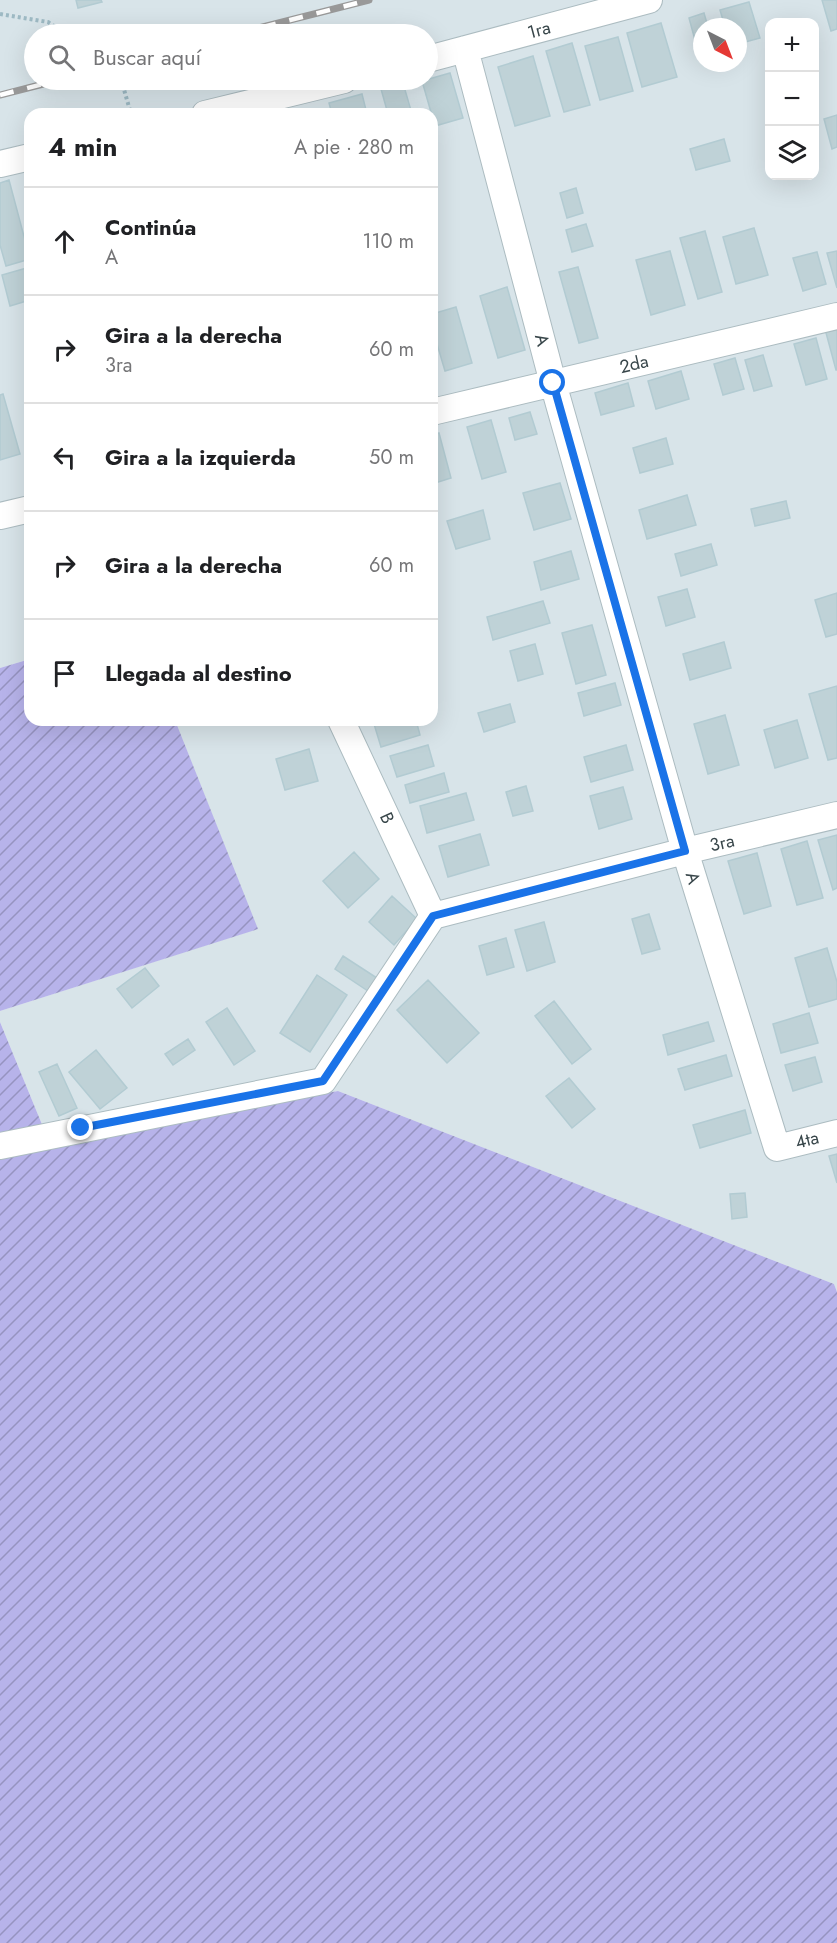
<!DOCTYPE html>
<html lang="es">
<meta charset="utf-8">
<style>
body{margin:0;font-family:Jost,sans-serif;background:#f2f2f2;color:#202124}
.controls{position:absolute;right:18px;top:18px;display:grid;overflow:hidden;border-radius:12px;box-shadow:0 6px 24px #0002}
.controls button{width:54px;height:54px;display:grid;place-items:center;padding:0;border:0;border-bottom:2px solid #e0e0e0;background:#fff;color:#202124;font:30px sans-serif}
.compass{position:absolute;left:693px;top:18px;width:54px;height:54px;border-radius:50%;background:#fff;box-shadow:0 6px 24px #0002;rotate:138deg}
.stop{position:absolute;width:18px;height:18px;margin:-14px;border:4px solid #1a73e8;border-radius:50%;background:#fff}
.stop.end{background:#1a73e8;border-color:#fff;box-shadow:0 2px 6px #0008}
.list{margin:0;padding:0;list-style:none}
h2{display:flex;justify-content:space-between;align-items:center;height:78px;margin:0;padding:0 24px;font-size:26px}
h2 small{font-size:20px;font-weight:400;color:#757577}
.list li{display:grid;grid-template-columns:39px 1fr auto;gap:18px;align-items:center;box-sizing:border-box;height:108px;padding:0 24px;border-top:2px solid #e0e0e0}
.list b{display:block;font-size:22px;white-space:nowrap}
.list p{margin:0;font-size:20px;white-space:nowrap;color:#757577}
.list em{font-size:20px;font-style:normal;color:#757577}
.icon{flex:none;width:33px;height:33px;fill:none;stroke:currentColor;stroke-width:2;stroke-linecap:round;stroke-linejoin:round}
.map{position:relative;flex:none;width:837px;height:1943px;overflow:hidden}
.search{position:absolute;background:#fff;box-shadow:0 6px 24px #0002;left:24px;top:24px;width:414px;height:66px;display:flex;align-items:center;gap:15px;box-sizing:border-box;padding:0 21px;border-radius:33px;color:#757577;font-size:22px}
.panel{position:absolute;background:#fff;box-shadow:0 6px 24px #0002;left:24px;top:108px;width:414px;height:618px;border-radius:18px}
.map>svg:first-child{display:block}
.residential{fill:#d8e4e9;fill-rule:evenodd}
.garden{fill:url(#garden-furrows)}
.building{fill:#bfd2d7;stroke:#b2cbd2;stroke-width:1.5}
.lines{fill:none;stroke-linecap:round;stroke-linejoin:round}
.street-casing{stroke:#acbcc1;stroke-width:28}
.path{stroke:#9db9c3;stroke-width:4;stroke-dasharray:3 3;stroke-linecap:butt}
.street{stroke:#fff;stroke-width:26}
.rail-casing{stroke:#999;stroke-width:7}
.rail{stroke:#fff;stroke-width:4.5;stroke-dasharray:14;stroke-linecap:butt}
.route{stroke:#1a73e8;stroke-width:8}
.labels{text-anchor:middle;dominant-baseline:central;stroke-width:4.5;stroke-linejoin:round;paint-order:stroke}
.street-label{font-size:18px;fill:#38464a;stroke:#fff}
</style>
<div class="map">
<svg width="837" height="1943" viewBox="0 0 837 1943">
<defs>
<pattern id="garden-furrows" width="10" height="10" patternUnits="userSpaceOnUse" patternTransform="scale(1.5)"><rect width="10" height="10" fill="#b7b3ea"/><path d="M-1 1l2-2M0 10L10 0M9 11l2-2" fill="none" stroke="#9693c0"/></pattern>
</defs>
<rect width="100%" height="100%" fill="#eaf2f5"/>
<path class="residential" d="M0,0H837V1292L834,1284L338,1091L50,1144L0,1022V1011L257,929L175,720H432V114H30V659L0,668ZM770,22H814V176H770ZM702,27H738V63H702ZM34,34H428V80H34Z"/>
<path class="garden" d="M30,659V720H175L258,929L0,1011V668Z
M0,1022L50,1144L338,1091L834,1284L837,1292V1943H0Z"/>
<path class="building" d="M76,0H101L102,2L78,8Z
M822,0H837V29L831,31Z
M749,2L760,38L738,44V27H725L720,10Z
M704,13L708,27H702V50L698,51L689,18Z
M661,23L677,77L642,87L627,33Z
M618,37L633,91L600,100L585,46Z
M572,43L590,105L564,112L546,51Z
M533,56L550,116L515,126L498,67Z
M450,73L463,118L435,126L422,81Z
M403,83L412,114H388L381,89Z
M362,94L367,114H332L329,103Z
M837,115V147L832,149L824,119Z
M724,139L730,161L696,170L690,149Z
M9,180L30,259L6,266L0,245V183Z
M576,188L583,213L567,218L560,193Z
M586,224L593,246L572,252L566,230Z
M754,228L768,275L736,284L723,237Z
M705,231L722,292L698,299L680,238Z
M670,251L685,305L651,315L636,260Z
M837,251V288L827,253Z
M817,252L826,284L803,291L793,258Z
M30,267V300L10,306L2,275Z
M578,267L598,338L579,343L559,272Z
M507,287L525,350L498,358L480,296Z
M456,307L472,363L445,371L432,327V314Z
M837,326V370H836L825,329Z
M816,338L827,379L806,385L794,344Z
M763,355L772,386L754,391L745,360Z
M735,358L744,389L723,395L714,364Z
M681,371L689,399L656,409L648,381Z
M628,383L634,406L601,415L595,393Z
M3,394L20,454L0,460V395Z
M530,412L537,434L515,440L509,418Z
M491,420L506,472L482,479L467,427Z
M439,433L451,478L432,484V435Z
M666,438L673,464L640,473L633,448Z
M560,483L571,519L534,530L523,493Z
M687,495L696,525L647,539L639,510Z
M786,501L790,518L755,526L751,509Z
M483,510L490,539L456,549L447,521Z
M711,544L717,565L681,576L675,554Z
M571,551L579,579L541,590L534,562Z
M687,589L695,617L666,626L658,597Z
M837,593V634L826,637L815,600Z
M543,601L550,623L493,640L487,617Z
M592,625L606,675L576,684L562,633Z
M724,642L731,668L690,680L683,654Z
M535,644L543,674L518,681L510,651Z
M615,683L621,705L584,716L578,693Z
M837,686V758L828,760L809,694Z
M510,704L515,722L484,732L478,713Z
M725,715L739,765L708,774L694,724Z
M388,720H416L420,735L381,747L374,724Z
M797,720L808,758L775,768L764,730Z
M428,745L434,766L397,777L390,756Z
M626,745L633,770L591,782L584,757Z
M309,749L318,781L285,790L276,759Z
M444,773L449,792L410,803L405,785Z
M526,786L533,811L513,816L506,792Z
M623,787L632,819L599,829L590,796Z
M466,793L474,820L427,833L420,806Z
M480,834L489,865L448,877L439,846Z
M837,835V888L833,890L818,840Z
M807,841L823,898L797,905L781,849Z
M354,852L379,879L348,908L323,881Z
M757,853L771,906L744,914L728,861Z
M392,896L417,919L394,945L369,922Z
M649,914L660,949L642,954L632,919Z
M544,922L555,962L527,971L515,930Z
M506,938L514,967L487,975L479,946Z
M827,948L837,982V999L809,1007L795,958Z
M343,956L377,978L368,991L335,969Z
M145,968L159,986L132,1008L117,989Z
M317,975L347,995L310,1052L280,1033Z
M428,980L479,1033L447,1063L397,1010Z
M554,1001L591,1049L572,1064L535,1016Z
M227,1008L255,1051L234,1065L206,1022Z
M809,1013L818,1043L781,1053L773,1024Z
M708,1022L714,1041L668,1055L663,1035Z
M188,1039L195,1050L173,1065L165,1054Z
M96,1050L127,1088L100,1109L69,1072Z
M726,1055L732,1076L685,1090L678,1069Z
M815,1057L822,1082L793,1091L785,1065Z
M57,1064L77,1108L59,1116L39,1072Z
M569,1078L595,1109L572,1128L546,1096Z
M745,1110L751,1133L700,1148L693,1125Z
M837,1154V1183L829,1156Z
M745,1193L747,1217L732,1219L730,1194Z"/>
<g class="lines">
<defs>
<path id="street" d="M465,49L553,383L685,851L777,1148L837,1133
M428,59L649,0
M205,114L344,80
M0,164L30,157
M432,412L837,316
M0,516L30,509
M341,720L433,916
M433,916L685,851L837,815
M0,1146L323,1081L433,916"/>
</defs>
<use href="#street" class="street-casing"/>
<path class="path" d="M0,14L48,22L66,34
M119,80L123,86L131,114"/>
<use href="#street" class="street"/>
<defs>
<path id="rail" d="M235,34L369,0
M0,95L59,80"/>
</defs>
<use href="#rail" class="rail-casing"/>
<use href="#rail" class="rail"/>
</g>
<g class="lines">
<path class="route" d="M81,1128L323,1081L433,916L685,851L553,383"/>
</g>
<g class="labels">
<g class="street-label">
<text transform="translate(539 30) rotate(-15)">1ra</text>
<text transform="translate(542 340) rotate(75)">A</text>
<text transform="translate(634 364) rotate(-13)">2da</text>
<text transform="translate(387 818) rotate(65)">B</text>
<text transform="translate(722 843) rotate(-13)">3ra</text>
<text transform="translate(693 878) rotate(73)">A</text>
<text transform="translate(807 1140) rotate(-14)">4ta</text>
</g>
</g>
</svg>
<div class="controls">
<button>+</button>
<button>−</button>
<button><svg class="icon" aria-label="layers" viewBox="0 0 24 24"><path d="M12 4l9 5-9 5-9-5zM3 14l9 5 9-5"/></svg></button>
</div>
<svg class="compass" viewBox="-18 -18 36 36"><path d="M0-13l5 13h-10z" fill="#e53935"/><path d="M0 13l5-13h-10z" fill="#757577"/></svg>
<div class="stop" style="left:553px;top:383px"></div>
<div class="stop end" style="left:81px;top:1128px"></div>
<div class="search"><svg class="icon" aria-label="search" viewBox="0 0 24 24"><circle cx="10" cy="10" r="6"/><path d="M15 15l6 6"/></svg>Buscar aquí</div>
<section class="panel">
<h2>4 min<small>A pie · 280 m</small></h2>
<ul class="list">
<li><svg class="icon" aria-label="ahead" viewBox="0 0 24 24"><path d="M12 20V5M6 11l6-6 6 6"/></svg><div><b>Continúa</b><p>A</p></div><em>110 m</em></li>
<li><svg class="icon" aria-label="right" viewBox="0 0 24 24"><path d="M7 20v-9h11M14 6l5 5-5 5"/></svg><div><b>Gira a la derecha</b><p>3ra</p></div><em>60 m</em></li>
<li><svg class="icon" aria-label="left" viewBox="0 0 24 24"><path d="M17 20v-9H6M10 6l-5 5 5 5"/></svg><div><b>Gira a la izquierda</b></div><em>50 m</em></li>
<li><svg class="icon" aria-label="right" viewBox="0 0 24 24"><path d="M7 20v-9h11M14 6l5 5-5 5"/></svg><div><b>Gira a la derecha</b></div><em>60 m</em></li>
<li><svg class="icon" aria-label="arrive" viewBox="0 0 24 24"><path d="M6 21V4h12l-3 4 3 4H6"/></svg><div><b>Llegada al destino</b></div></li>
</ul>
</section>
</div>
